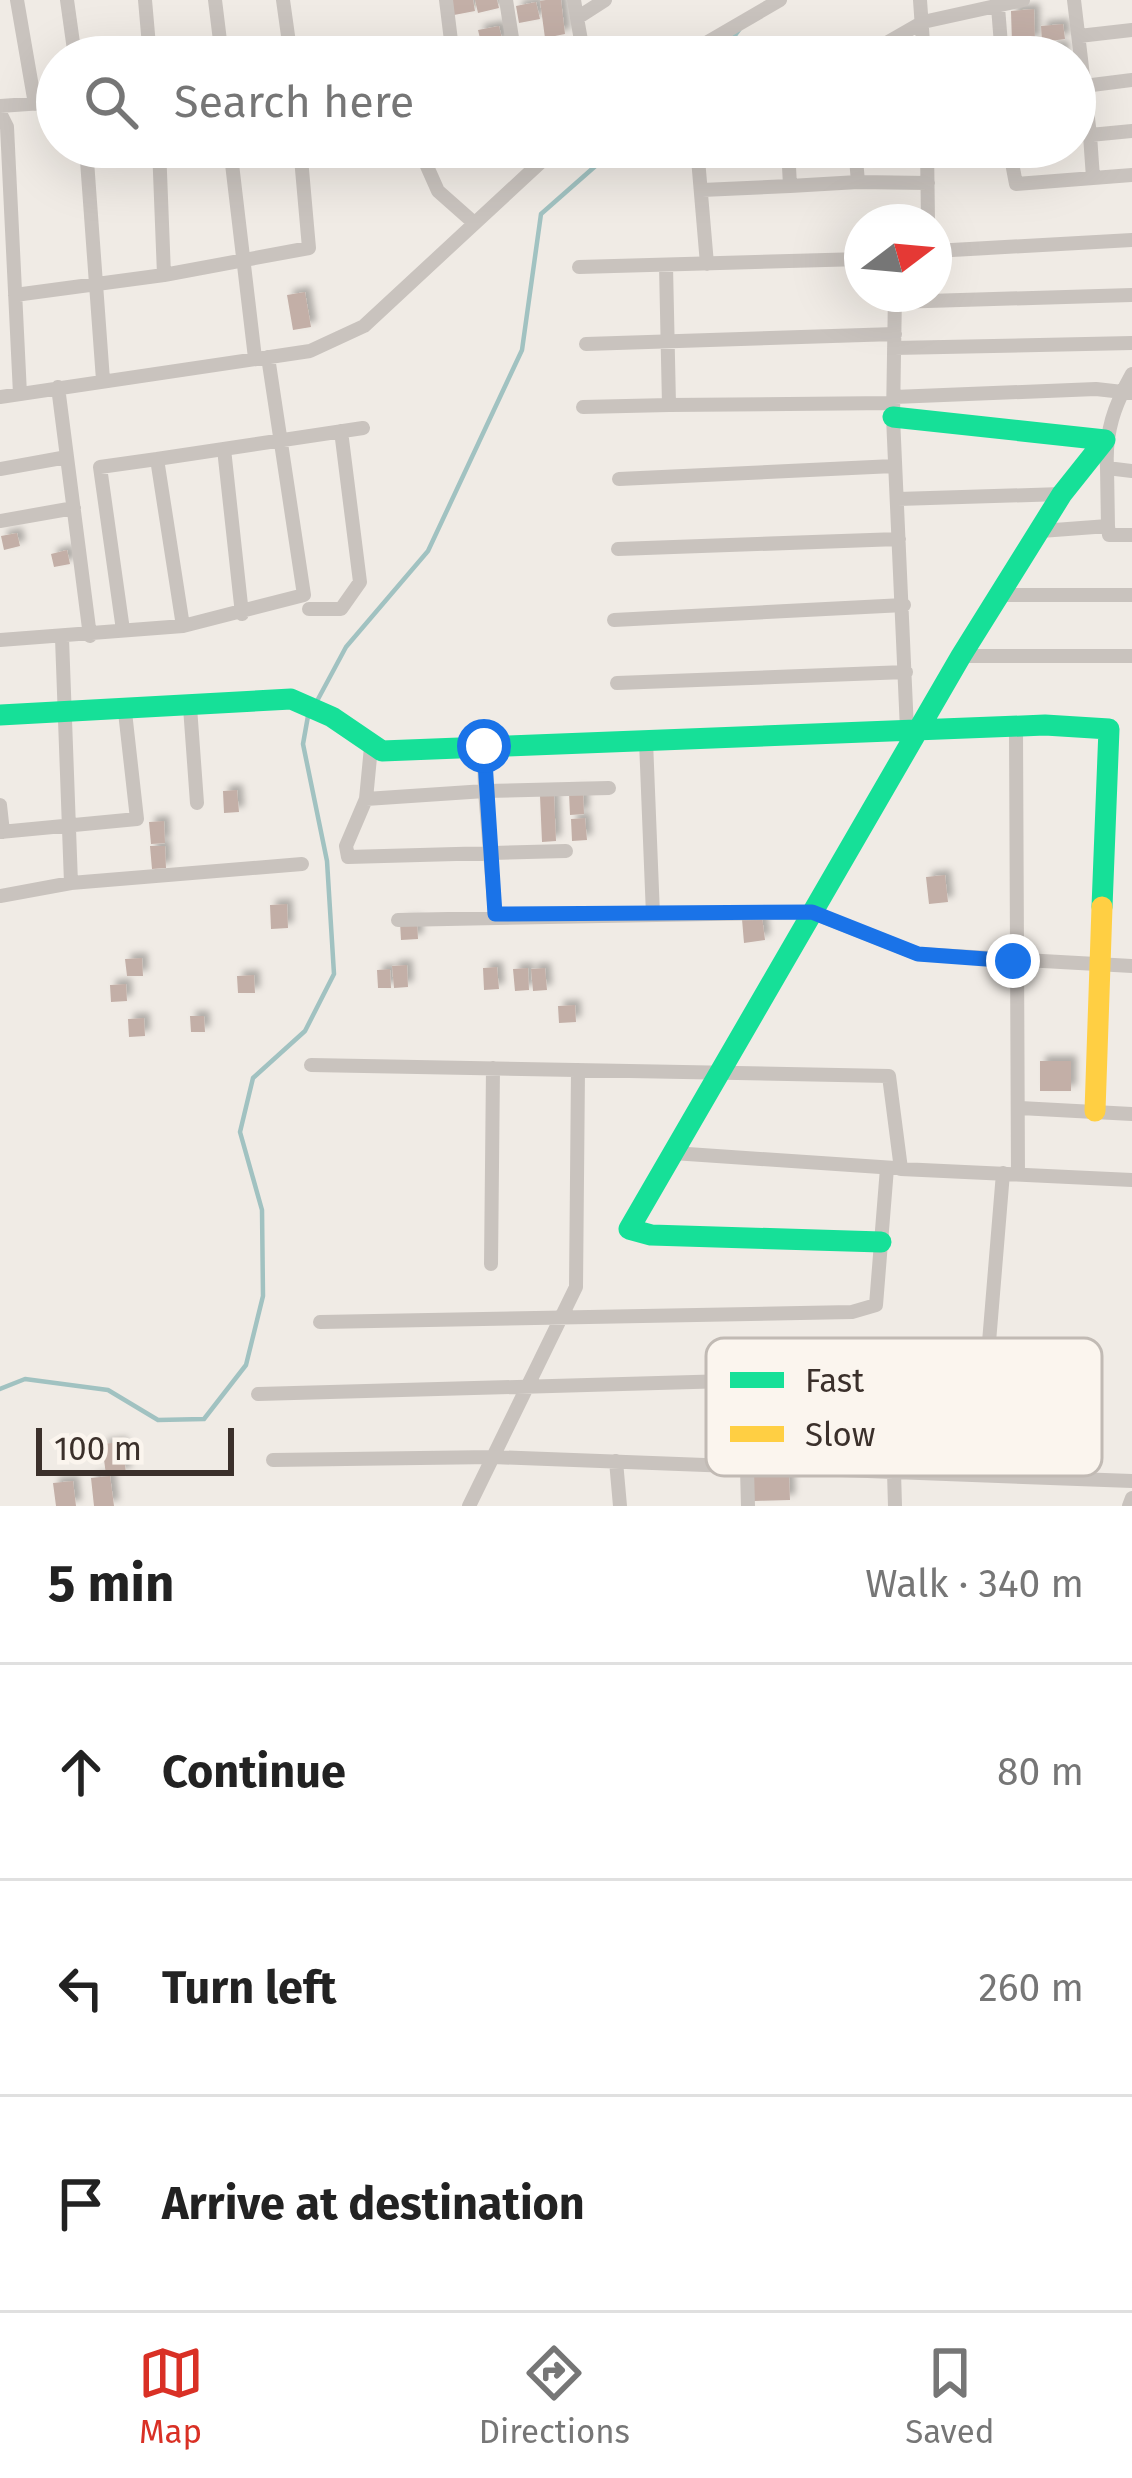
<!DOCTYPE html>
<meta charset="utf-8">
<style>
body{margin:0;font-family:"Fira Sans",sans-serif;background:#f6f6f6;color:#222}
.compass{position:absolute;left:844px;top:204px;width:108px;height:108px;border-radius:50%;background:#fff;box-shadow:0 12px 48px #0002;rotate:74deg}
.scale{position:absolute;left:36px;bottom:30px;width:198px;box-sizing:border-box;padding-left:12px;border:6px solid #3b302b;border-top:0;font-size:33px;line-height:42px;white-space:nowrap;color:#3b302b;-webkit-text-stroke:9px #fbf5ee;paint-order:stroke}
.stop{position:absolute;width:36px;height:36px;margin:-27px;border:9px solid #1a73e8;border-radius:50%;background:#fff}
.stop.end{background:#1a73e8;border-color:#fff;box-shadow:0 3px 12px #0008}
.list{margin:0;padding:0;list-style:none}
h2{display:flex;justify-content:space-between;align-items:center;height:156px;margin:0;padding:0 48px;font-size:51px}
h2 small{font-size:39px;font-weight:400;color:#767676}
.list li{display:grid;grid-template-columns:78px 1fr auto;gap:36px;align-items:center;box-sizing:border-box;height:216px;padding:0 48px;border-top:3px solid #e0e0e0}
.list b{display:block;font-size:45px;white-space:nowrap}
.list em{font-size:39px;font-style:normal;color:#767676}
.icon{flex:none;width:66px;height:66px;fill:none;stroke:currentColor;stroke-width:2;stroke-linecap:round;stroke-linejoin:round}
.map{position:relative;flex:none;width:1132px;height:1506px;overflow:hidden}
.search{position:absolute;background:#fff;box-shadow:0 12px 48px #0002;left:36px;right:36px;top:36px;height:132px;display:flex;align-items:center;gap:30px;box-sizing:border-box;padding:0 42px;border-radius:66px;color:#767676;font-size:45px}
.sheet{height:804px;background:#fff}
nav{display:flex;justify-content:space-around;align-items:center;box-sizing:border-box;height:168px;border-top:3px solid #e0e0e0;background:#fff;font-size:33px;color:#767676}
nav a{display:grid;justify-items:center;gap:6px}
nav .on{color:#d93025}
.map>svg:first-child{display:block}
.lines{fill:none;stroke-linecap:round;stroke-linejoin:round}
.stream{stroke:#a1c2c1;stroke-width:4.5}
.building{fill:#c3afa7;filter:url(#shadow)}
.street{stroke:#c9c3be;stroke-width:14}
.fast{stroke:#16e098;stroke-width:21}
.slow{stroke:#ffcf43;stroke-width:21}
.route{stroke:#1a73e8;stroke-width:15}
.key{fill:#fbf5ee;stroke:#c1bab4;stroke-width:3}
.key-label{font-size:33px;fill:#3b302b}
</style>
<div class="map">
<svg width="1132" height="1506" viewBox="0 0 1132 1506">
<defs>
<filter id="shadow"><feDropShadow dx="5.5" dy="-5.5" stdDeviation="3" flood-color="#0004"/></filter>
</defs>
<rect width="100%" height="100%" fill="#f0ebe5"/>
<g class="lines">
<path class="stream" d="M719,57L739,30
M317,701L346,647L428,551L522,350L541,214L617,147
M0,1389L25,1379L108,1390L158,1420L204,1419L246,1365L263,1296L262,1210L240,1132L253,1078L305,1031L334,974L327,861L303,744L308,716"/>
</g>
<path class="building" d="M451,0H473L475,11L454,15Z
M475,0H497L499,8L478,13Z
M546,0H561L565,34L545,38L540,1Z
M536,2L540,19L519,23L516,6Z
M1034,9L1035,41L1012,43L1011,11Z
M1063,24L1065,39L1042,42L1041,26Z
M499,26L503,43L482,47L478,30Z
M1035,46L1036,57H1013L1012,48Z
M1063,46L1064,57H1041L1040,48Z
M483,48L485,57H463L462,52Z
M1018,147H1041L1042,155L1019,157Z
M305,292L311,327L293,330L287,295Z
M17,533L20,546L4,550L1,536Z
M67,550L70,564L54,567L51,554Z
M237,790L239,812L224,813L223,791Z
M583,792L584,814L570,815L569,793Z
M554,795L556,841L542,842L540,796Z
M585,818L587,840L572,841L571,819Z
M164,821L165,843L151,844L149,822Z
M150,846H165L166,868L152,869Z
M945,875L948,902L929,904L926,877Z
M287,904L288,928L271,929L270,905Z
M762,917L765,940L744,943L742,919Z
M417,921L418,939L401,940L400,922Z
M142,958L143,976H127L125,959Z
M407,965L408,987L394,988L392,966Z
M497,967L499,989L484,990L483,968Z
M528,968L529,990L515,991L513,969Z
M545,968L547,990L533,991L531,969Z
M390,969L391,988H378L377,970Z
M254,975L255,993H238L237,976Z
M126,984L127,1001L111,1002L110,985Z
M575,1005L576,1022L559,1023L558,1006Z
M190,1016H204L205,1032H191Z
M144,1018L145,1036L129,1037L128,1019Z
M1040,1061H1071V1091H1040Z
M122,1442L126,1473L106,1475L102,1444Z
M783,1473L789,1477L790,1500L754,1501V1477Z
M110,1476L114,1506H94L91,1478Z
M73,1481L76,1506H56L53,1483Z"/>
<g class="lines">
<path class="street" d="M17,0L35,104
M67,0L75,57
M145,0L150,57
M215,0L222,57
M283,0L291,57
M446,0L453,57
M506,0L515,57
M574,0L577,18
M920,0L924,57
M1074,0L1090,135L1132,131
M998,7L1002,57
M1079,36L1132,30
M584,57L577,18L605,0
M682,57L780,0
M862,57L923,22L1023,0
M1084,86L1132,80
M0,106L57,102
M0,113L7,127L20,394
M1090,135L1093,178
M86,147L103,380
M159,147L164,275L309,248L300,147
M230,147L255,358
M435,147L426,164L438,191L473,222
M697,147L707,264
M788,147L790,186L858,182L855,147
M927,147L928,222
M1009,147L1016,184L1132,175
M858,182L928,183
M702,190L790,186
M934,251L1132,240
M579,267L862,259
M895,294L893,417L907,730
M15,295L164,275
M895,302L1132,295
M586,344L895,334
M894,348L1132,343
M1132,374C1114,406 1105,432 1107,468L1132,471
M58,387L90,636
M0,397L310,351L364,326L557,147
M894,397L1096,389L1132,393
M669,405L893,403
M583,407L669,405L666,266
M224,449L242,614
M1107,468L1108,526
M0,469L67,457
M619,479L894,466
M898,499L1062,494
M0,521L74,508
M1041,531L1108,526L1109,535H1132
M618,549L899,539
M998,595H1132
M309,609H341L360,582L341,431
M614,620L904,605
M122,623L100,467L157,459
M183,626L157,459L363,428
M62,638L71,883
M0,640L183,626L304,595L268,357
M961,656H1132
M617,683L906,672
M190,707L197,803
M1016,731L1018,1174
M646,741L653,915
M371,747L366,799L346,846L348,857L566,851
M366,799L485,791L484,746
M0,805L3,832
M0,832L137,819L125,712
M0,896L71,883L302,864
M495,914L485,791L609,788
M398,920L811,912L918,954L1132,966
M311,1065L889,1076L901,1169L1132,1180
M1020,1108L1132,1114
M673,1153L895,1168
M491,1264L493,1068
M320,1322L852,1312L876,1305L887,1168
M258,1394L986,1374
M273,1460L493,1457L1132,1481
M616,1461L620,1506
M747,1469L748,1506
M894,1472L895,1506
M978,1475L1003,1173
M469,1506L576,1287L578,1070
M1129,1506L1132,1498"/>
<path class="fast" d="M0,715L291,699L332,717L382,751L1045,725L1109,729L1102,907
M881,1242L651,1235L629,1229L961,656L1062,494L1105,440L893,417"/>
<path class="slow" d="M1095,1111L1102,907"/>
</g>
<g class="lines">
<path class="route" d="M484,746L495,914L812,912L918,954L1013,961"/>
</g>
<rect x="706" y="1338" width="396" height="138" rx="18" class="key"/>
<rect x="730" y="1372" width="54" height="16" fill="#16e098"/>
<rect x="730" y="1426" width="54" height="16" fill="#ffcf43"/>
<g class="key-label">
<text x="805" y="1392">Fast</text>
<text x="805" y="1446">Slow</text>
</g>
</svg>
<svg class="compass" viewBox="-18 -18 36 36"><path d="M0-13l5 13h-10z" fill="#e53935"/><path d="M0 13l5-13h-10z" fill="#767676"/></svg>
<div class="scale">100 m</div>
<div class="stop" style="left:484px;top:746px"></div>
<div class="stop end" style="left:1013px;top:961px"></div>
<div class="search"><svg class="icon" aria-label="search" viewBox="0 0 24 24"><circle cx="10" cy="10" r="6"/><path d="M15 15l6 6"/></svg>Search here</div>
</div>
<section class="sheet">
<h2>5 min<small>Walk · 340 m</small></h2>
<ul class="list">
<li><svg class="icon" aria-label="ahead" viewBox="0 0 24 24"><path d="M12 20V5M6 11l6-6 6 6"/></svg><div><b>Continue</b></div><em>80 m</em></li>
<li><svg class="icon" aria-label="left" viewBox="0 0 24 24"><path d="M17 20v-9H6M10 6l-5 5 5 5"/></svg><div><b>Turn left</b></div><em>260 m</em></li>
<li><svg class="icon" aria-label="arrive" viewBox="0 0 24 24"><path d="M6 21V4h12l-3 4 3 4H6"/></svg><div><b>Arrive at destination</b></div></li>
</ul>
</section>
<nav>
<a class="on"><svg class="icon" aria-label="map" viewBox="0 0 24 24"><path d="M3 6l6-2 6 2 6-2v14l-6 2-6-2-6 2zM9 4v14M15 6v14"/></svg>Map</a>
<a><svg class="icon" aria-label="directions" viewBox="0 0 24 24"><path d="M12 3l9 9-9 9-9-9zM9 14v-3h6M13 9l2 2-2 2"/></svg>Directions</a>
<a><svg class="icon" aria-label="saved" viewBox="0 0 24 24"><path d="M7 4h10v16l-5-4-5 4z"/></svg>Saved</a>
</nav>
